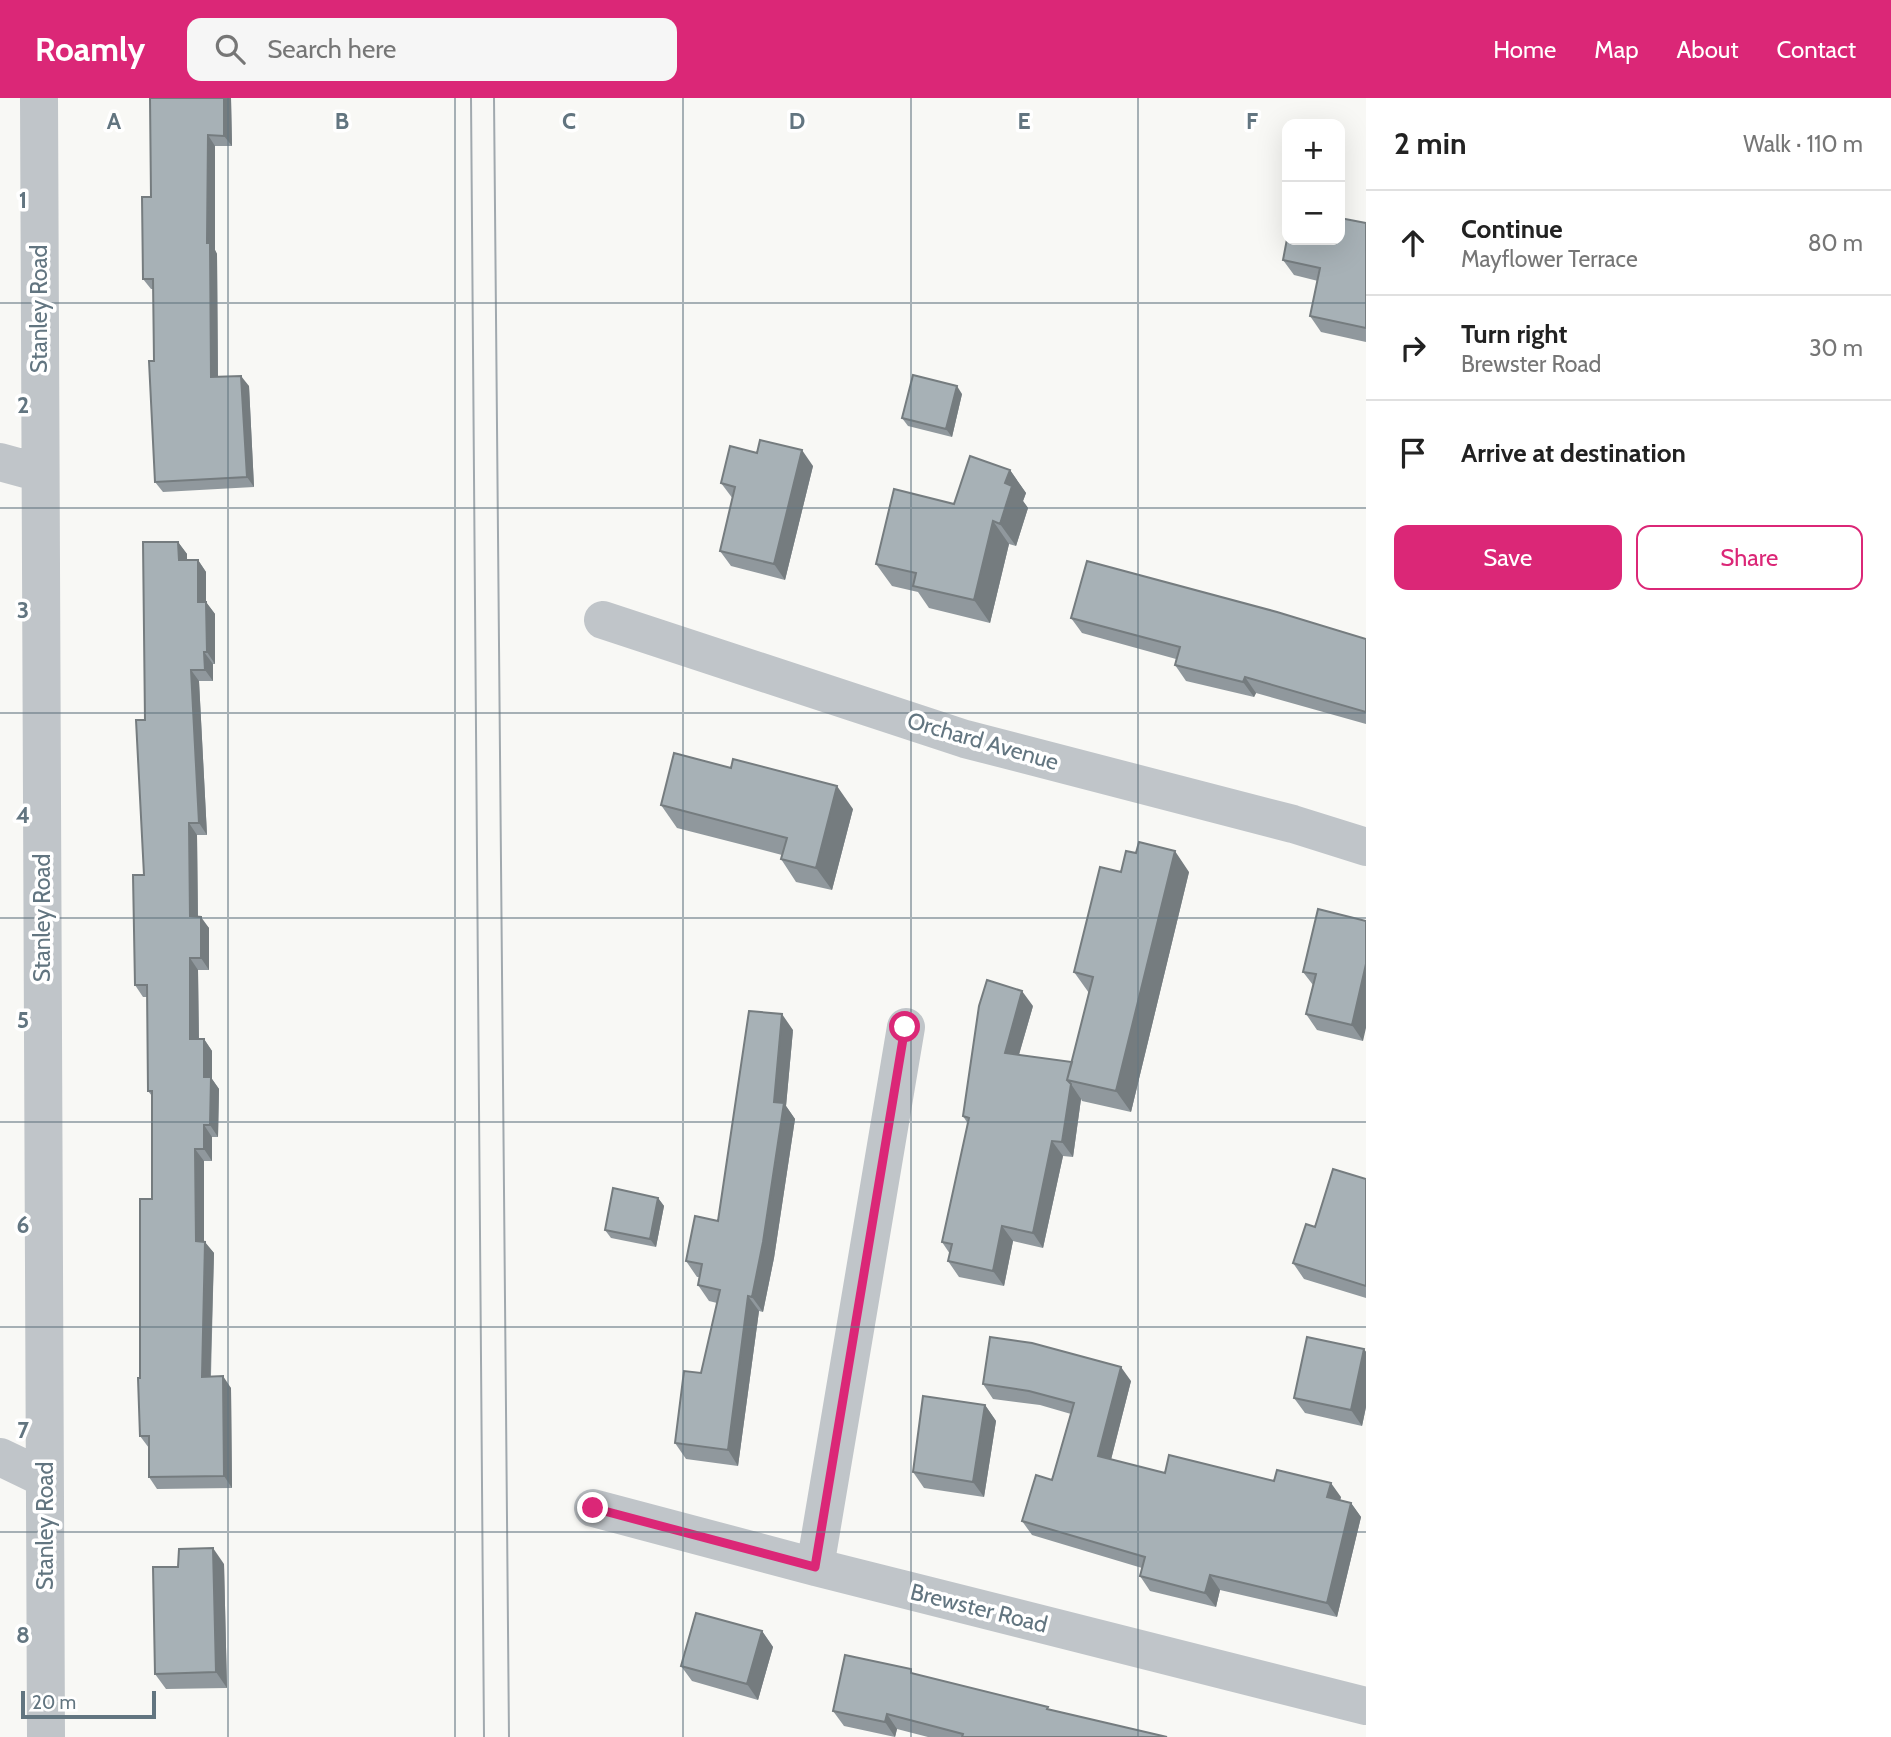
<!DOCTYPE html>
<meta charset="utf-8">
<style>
body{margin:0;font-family:Cabin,sans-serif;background:#f6f6f6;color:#222}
.controls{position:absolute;right:21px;top:21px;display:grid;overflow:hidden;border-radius:14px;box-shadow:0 7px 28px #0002}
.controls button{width:63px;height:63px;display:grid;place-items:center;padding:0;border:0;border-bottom:2px solid #e0e0e0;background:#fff;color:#222;font:35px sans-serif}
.scale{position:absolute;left:21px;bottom:18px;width:135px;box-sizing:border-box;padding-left:7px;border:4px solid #627580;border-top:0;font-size:19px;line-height:24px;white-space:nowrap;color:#627580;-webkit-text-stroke:5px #fff;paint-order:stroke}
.stop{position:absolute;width:21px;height:21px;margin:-16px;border:5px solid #db2777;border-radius:50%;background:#fff}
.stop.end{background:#db2777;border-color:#fff;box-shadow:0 2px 7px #0008}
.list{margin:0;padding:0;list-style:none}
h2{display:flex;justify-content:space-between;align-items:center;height:91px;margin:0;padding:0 28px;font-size:30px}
h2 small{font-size:23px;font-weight:400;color:#767676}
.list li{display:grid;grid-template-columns:46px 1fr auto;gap:21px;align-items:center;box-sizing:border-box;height:105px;padding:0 28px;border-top:2px solid #e0e0e0}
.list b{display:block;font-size:26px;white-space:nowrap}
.list p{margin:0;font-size:23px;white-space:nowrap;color:#767676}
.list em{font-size:23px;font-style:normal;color:#767676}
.actions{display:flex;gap:14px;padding:21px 28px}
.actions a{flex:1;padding:16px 0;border:2px solid #db2777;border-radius:14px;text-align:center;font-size:24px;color:#db2777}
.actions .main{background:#db2777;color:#fff}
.icon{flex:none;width:38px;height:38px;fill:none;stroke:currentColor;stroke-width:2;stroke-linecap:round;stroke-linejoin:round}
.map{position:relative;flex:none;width:1366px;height:1639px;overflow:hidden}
header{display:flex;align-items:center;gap:42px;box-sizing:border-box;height:98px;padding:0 35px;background:#db2777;color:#fff}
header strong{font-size:33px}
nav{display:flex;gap:38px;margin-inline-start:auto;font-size:24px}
.search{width:490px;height:63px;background:#f6f6f6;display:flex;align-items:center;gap:18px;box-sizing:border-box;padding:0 24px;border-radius:14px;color:#767676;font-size:26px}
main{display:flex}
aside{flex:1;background:#fff}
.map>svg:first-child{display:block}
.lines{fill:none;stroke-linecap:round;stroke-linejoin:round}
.street{stroke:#c0c5c9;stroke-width:38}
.tram{stroke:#a1a9ae;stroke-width:2}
.wall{fill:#90989d}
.shaded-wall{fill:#757c7f}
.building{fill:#a7b1b6;stroke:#757c7f;stroke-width:2}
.route{stroke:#db2777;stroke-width:9}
.grid{fill:none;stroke:#627580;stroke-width:2;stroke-opacity:0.55}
.labels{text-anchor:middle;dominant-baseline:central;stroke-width:7;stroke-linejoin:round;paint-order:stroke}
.street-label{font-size:23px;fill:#627580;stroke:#fff}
.grid-label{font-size:23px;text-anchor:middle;font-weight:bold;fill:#627580;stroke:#fff;stroke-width:7;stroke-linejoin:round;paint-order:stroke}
</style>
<header>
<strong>Roamly</strong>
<div class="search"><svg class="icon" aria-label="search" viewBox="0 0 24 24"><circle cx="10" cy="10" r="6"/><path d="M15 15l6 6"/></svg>Search here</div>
<nav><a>Home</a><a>Map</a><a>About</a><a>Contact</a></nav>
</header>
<main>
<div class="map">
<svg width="1366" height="1639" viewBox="0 0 1366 1639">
<rect width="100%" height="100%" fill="#f8f8f5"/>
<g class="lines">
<path class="street" d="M39,0L46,1639
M0,364L40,375
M603,522L965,641L1293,726L1366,749
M0,1359L44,1380
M593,1410L815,1469L1366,1608
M815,1469L906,929"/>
<path class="tram" d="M471,0L484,1639
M494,0L509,1639"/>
</g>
<path class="wall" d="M231,0L232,48H215V152L217,156L218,279L249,288L254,389L163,394L155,384L153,191H151L143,181L151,99Z
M1366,125V244L1321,234L1310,218L1318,183L1294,177L1283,162Z
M962,296L952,339L908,328L902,320Z
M757,355L813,368L785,482L731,468L720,453L733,401L721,385Z
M1010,372L1026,395L1023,403L1028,410L1016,448L1009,446L990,525L929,510L918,494L892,488L876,466L954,406Z
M178,444L187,456V462H198L206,474V504L215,516V566H213V583H199L207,737H197L198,819L209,830V872H198L199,941H204L212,953V981L219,991L218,1039H212V1063H204V1144L214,1155L211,1278L231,1290L232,1390L157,1391L149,1379V1350L140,1338V1280L152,1101V998L148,993L147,899H143L135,887L144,777L145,622Z
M1071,520L1366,541V626L1256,595L1254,599L1186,583L1175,567L1176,561L1082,535Z
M661,707L853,711L832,792L796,784L781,761L782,757L677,730Z
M1121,774H1189L1131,1014L1082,1003L1081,1001L1073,1059L1063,1058L1043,1150L1013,1143L1004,1188L959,1179L948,1163L950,1156L942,1144L968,1026L963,1018L1033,908L1019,957L1072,964L1089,895L1074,874Z
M1366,823L1363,943L1317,932L1306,916L1313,887L1303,874Z
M793,932L786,1008L795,1021L774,1160L763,1214L759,1213L738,1368L686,1361L675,1345L701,1275L717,1205L709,1203L698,1187L699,1179H697L686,1163L718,1123Z
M1366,1081V1200L1304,1181L1293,1165L1315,1129Z
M658,1100L664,1108L656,1149L611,1140L605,1132Z
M1364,1251L1366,1254V1309L1362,1328L1305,1315L1294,1300Z
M1131,1283L1111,1362L1165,1375L1341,1399L1340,1402L1351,1405L1361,1419L1337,1519L1220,1492L1216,1509L1150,1493L1140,1478L1142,1470L1032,1437L1022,1423L1052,1382L1071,1316L1040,1307L993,1301L983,1286Z
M985,1307L996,1323L984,1399L924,1390L913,1374Z
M224,1466L227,1590L166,1591L155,1576L178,1469Z
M762,1533L773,1549L758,1602L692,1583L681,1568Z
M914,1576L1050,1612L1167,1639H928L897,1631L895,1639L844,1628L833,1613Z"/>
<path class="shaded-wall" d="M224,0H231L232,48L224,38Z
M208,37L215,48V152L217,156L218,290L211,279L207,145Z
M241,278L249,288L254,389L247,379Z
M957,288L962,296L952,339L946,331Z
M802,352L813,368L785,482L774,466Z
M1010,372L1026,395L1023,403L1028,410L1016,448L1000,426L1005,385Z
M993,423L1009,446L990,525L974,502Z
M178,444L187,456V474L179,462Z
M198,462L206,474V516L198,504Z
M206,504L215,516V566L207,554Z
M204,554L213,566V583L205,572Z
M191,572L199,583L207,737L199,725Z
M1245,579L1256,595L1254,599L1243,584Z
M837,688L853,711L832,792L816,770Z
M189,725L197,737L198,830L190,818Z
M1175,753L1189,774L1131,1014L1116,993Z
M201,819L209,830V872L201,860Z
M190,860L198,872L199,953L190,941Z
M1366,866V930L1363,943L1352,927Z
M1022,893L1033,908L1015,970L1005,955Z
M782,916L793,932L786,1008L795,1021L774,1160L763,1214L752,1199L774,1004Z
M204,941L212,953V981L219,991L218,1039L210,1027L204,979Z
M1071,986L1081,1001L1073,1059L1062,1044Z
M204,1027L212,1039V1063L204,1051Z
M1052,1043L1063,1058L1043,1150L1033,1135Z
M195,1051L204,1063V1155L196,1143Z
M658,1100L664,1108L656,1149L650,1141Z
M1002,1128L1013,1143L1004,1188L993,1173Z
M205,1144L214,1155L210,1290L202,1279Z
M748,1198L759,1213L738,1368L728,1352Z
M1364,1251L1366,1254V1309L1362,1328L1351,1312Z
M1121,1269L1131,1283L1108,1373L1098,1358Z
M223,1278L231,1290L232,1390L224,1378Z
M985,1307L996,1323L984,1399L973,1384Z
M1331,1385L1341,1399L1337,1413L1327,1399Z
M1351,1405L1361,1419L1337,1519L1327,1505Z
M213,1450L224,1466L227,1590L216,1574Z
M1210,1477L1220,1492L1216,1509L1205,1495Z
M762,1533L773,1549L758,1602L747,1586Z
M887,1616L897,1631L895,1639L885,1624Z"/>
<path class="building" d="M150,0H224V38L208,37L207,145H210L211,279L241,278L247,379L155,384L149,263H154L153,181H143L142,99H151Z
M1340,120L1366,125V230L1310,218L1320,170L1283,162L1287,141V142H1340Z
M913,277L957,288L946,331L902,320Z
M760,342L802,352L774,466L720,453L735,389L721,385L730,348L757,355Z
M970,358L1010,372L1005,385L1012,388L1000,426L993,423L974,502L913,488L916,475L876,466L894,391L954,406Z
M143,444H178L179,462H198V504H206L207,554H204L205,572H191L199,725H189L190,818L201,819V860H190V941H204V979H211L210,1027H204V1051H195L196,1143L205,1144L202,1279L223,1278L224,1378L149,1379V1338H140L138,1280H140V1101H152V993H148L147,887H135L133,777H144L136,622H145Z
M1087,463L1277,514L1366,541V614L1245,579L1243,584L1175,567L1180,549L1071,520Z
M674,655L731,670L733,661L837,688L816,770L781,761L787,740L661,707Z
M1139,744L1175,753L1116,993L1067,982L1093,879L1074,874L1100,769L1121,774L1126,753L1136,755Z
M1318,811L1366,823V866L1352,927L1306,916L1316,876L1303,874Z
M987,882L1022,893L1005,955L1072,964L1067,982L1071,986L1062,1044L1052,1043L1033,1135L1002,1128L993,1173L948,1163L952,1146L942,1144L969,1020L963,1018L979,908Z
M749,913L782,916L774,1004L784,1005L763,1144L752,1199L748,1198L728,1352L675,1345L684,1273L701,1275L720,1192L698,1187L702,1166L686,1163L695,1118L718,1123Z
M1333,1071L1366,1081V1188L1293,1165L1306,1126L1315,1129Z
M613,1090L658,1100L650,1141L605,1132Z
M990,1239L1032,1245L1121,1269L1098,1358L1165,1375L1169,1357L1274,1383L1277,1372L1331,1385L1327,1399L1351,1405L1327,1505L1210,1477L1205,1495L1140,1478L1145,1459L1022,1423L1036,1377L1052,1382L1074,1305L1029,1293L983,1286Z
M1307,1239L1364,1251L1351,1312L1294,1300Z
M923,1298L985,1307L973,1384L913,1374Z
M213,1450L216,1574L155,1576L153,1469H178L179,1451Z
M696,1515L762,1533L747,1586L681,1568Z
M845,1557L911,1571V1575L1048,1609L1047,1611L1167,1639H962L963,1636L887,1616L885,1624L833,1613Z"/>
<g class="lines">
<path class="route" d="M593,1410L815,1469L905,929"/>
</g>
<path class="grid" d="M228,0V1639M455,0V1639M683,0V1639M911,0V1639M1138,0V1639M0,205H1366M0,410H1366M0,615H1366M0,820H1366M0,1024H1366M0,1229H1366M0,1434H1366"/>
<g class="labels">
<g class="street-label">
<text transform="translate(39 211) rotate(-90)">Stanley Road</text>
<text transform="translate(983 643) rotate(16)">Orchard Avenue</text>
<text transform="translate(42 820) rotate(-90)">Stanley Road</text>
<text transform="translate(45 1428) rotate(-90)">Stanley Road</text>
<text transform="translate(979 1510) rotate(14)">Brewster Road</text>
</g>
</g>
<g class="grid-label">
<text x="114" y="31">A</text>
<text x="342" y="31">B</text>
<text x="569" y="31">C</text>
<text x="797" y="31">D</text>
<text x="1024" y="31">E</text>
<text x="1252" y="31">F</text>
<text x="23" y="110">1</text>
<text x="23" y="315">2</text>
<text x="23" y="520">3</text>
<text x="23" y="725">4</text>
<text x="23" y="930">5</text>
<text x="23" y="1135">6</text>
<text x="23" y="1340">7</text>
<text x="23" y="1545">8</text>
</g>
</svg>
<div class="controls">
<button>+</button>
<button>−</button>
</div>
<div class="scale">20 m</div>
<div class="stop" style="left:905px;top:929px"></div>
<div class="stop end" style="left:593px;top:1410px"></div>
</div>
<aside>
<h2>2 min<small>Walk · 110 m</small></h2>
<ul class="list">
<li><svg class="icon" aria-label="ahead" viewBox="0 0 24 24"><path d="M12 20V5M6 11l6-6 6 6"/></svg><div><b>Continue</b><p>Mayflower Terrace</p></div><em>80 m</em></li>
<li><svg class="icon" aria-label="right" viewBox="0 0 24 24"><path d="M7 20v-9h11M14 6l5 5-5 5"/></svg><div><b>Turn right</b><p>Brewster Road</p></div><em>30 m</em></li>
<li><svg class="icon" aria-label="arrive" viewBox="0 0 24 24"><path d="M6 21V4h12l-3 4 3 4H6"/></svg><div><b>Arrive at destination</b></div></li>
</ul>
<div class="actions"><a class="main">Save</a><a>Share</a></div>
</aside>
</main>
